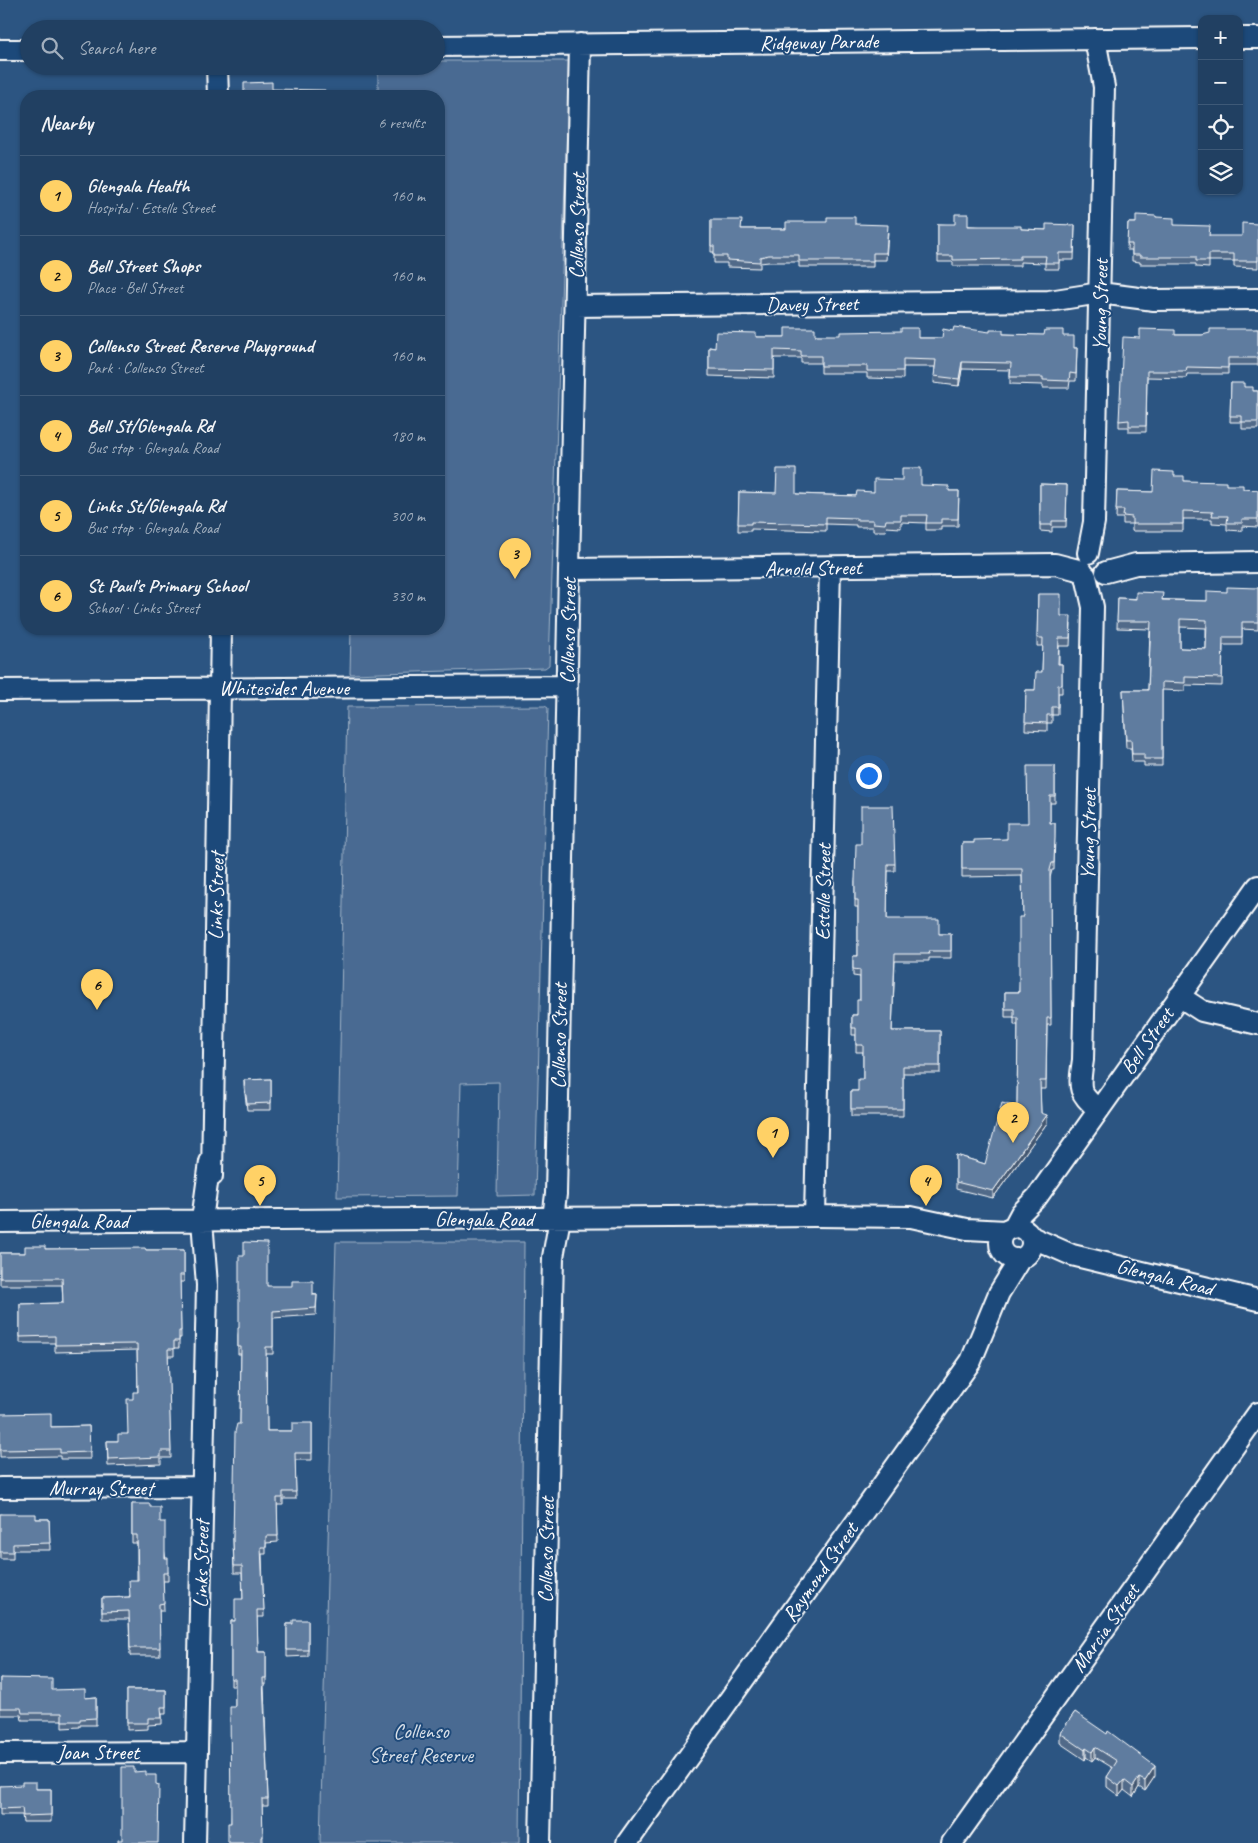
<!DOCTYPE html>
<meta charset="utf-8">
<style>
body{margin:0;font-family:Caveat,sans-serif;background:#294768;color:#f1f3f6}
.controls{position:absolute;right:15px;top:15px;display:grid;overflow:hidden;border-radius:10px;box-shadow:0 1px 4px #0004}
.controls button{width:45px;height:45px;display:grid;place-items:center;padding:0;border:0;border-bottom:1px solid #3e5977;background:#214062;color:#f1f3f6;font:25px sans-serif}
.you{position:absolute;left:868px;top:775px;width:18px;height:18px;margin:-12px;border:4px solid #fff;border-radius:50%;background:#1a73e8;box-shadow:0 0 0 8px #1a73e833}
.badge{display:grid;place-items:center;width:32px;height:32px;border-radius:50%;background:#ffd166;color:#111;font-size:16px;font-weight:700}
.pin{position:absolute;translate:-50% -41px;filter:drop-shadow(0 1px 2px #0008)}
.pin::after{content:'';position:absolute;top:26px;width:18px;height:15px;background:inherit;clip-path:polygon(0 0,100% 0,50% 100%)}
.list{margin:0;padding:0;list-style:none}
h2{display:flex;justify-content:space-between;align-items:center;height:65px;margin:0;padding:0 20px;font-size:21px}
h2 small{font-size:16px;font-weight:400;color:#a2afbe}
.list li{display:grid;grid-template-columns:32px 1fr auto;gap:15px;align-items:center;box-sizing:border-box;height:80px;padding:0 20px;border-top:1px solid #3e5977}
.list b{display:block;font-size:19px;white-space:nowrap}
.list p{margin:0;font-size:16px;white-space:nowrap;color:#a2afbe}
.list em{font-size:16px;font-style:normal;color:#a2afbe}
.icon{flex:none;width:28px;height:28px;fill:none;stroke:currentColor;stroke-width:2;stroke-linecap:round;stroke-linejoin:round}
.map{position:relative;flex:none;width:1258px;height:1843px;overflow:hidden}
.search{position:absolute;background:#214062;box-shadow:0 1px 4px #0004;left:20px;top:20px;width:425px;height:55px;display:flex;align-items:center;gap:12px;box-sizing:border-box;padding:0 18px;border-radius:28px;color:#a2afbe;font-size:19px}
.panel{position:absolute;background:#214062;box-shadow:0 1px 4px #0004;left:20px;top:90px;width:425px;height:545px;border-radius:20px}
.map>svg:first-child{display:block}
.green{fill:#486b92;stroke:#a4b5c8}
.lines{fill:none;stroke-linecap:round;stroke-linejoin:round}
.minor-casing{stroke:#fff;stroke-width:24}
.minor{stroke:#1f4a7a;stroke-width:20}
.wall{fill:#516b89;stroke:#fff;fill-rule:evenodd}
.shaded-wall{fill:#42576f;stroke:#fff}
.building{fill:#5e7c9f;stroke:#fff;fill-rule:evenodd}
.labels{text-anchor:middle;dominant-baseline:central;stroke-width:4;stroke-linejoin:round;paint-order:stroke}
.street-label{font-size:21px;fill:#fff;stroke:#1f4a7a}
.park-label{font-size:21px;fill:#dae1e9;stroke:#1f4a7a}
</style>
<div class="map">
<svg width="1258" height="1843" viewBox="0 0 1258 1843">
<rect width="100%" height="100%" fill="#2c5582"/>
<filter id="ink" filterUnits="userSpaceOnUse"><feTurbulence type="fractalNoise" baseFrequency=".02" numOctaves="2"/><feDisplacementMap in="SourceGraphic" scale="10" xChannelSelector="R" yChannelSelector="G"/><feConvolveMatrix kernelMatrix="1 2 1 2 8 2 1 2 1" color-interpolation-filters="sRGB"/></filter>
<g filter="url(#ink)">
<path class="green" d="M436,61H569L549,665L545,668L350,674L351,629H439V96H378V66H436Z
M545,706L548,708L535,1195L497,1196L499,1082L461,1083L458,1196L337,1197L347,707Z
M336,1242H524L519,1843H320Z"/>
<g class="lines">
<defs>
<path id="minor" d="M1239,38H1258
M436,46L1202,38
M0,50H29
M217,66L218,96
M575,306L1049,301L1100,293L1154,300L1258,299
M1088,553L1094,522L1104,87L1095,39
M570,569L1055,564L1082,571
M1106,572L1136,564L1258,562
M1086,576L1093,607L1083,1060C1079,1087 1077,1093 1099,1110
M0,690L567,686
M1179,996L1202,1011L1258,1024
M212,1176L221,629
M815,1216L830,568
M553,1218L556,1194L580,44
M0,1222L815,1216L911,1217L967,1229L1006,1231
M1000 1243a16 16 0 1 1 32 0a16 16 0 1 1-32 0Z
M1013,1228L1021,1213L1037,1197L1258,886
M1031,1237L1072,1255L1258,1300
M0,1488L202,1487
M0,1753L197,1752
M195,1843L207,1285L202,1220L210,1162
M540,1843L553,1257L560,1218
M627,1843L971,1361L999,1293L1020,1259
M952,1843L1258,1413"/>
</defs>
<use href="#minor" class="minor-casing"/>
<use href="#minor" class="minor"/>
</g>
<path class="wall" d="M1156,217L1174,225L1209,236L1258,256V268L1234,267V261H1209V268L1196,267V264H1140V262L1132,261V250H1127L1128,223H1136Z
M711,220L742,229H786L855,224L888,232L886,260H873V267H799V262H769L760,263V268L727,267V263H714V252H711Z
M938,224L1021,229L1046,230L1075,225L1074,260H1059V269H1045V263L1020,262V266H953V262H938Z
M1258,329V365H1228V374H1187L1186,378L1147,377L1146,432H1129V427H1119V421L1140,338L1175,335H1202Z
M1003,334L1063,336L1074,348H1077L1076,381H1070L1069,388H1043V385L1010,384V370L962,369L959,386L934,383L935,367H903V379L867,378V373H821V363H801V358H774V378L709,376V347L715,348L756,337H785L815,335L918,338H942Z
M1231,383L1244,387L1253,391H1258V429H1242V422H1230Z
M1174,476L1184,481L1226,485L1243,489L1258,490V527L1242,526V531L1227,530V524L1212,523V519H1183V531H1132V524H1123V518H1116L1117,491L1153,492Z
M1040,484L1067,485L1066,527H1052V532L1040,531Z
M921,485L949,491H959L958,526H941V530H926V523L901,522V528L886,527L885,531H873V527H856V525L826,524V531L751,529V531H738L739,492L856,496L874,492Z
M1258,588V630L1242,629V645H1223L1222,686L1185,685V691L1162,690V766H1144V762H1132L1131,748H1126L1123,690H1148L1150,629L1117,628L1118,598L1207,601L1227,592ZM1180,627L1206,628V649L1180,648Z
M1038,594L1061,616L1071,624L1070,646H1059V664H1062V693H1058V715H1052V723H1047V731L1025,730L1026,690H1035L1042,672L1043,646H1037Z
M1055,766V803H1050V823H1055L1054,870H1052L1050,878L1051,1025H1047L1046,1089H1040L1041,1113L1047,1123L993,1198L956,1189V1155L985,1164L1017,1107L1018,1025H1014V1017H1005V992H1019L1023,917L1022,876L962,877V843H974L1007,839L1028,823Z
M861,844L895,864V871H888L887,919L939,934H951V958H929V961H895L892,1031H940V1073H903V1116H851V1091H858L863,1079V1052H856V1035H852V1015H857L860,1000V977L853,976V956H858V907H855V881Z
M271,1079V1110H247L244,1086V1080Z
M45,1249L146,1250H184V1282H180L181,1338H179V1348H174V1356H168L171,1458H161V1464L108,1466L107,1441H118L128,1434L133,1399L138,1392L137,1350L55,1352V1343H20V1304L63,1303L62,1285H0V1253H25Z
M267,1286L317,1295L316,1315L273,1318V1354H266L267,1431H292L312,1423V1460H295L296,1499H283V1505H277L278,1542L266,1543V1554H262L264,1617H257L258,1652H266V1685H264L268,1799V1806H262L263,1843H228L231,1823L235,1707V1686H231V1621H235L243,1599L242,1573H234L233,1539L240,1424L241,1354H238V1335L239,1328Z
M0,1414L51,1427L89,1426L90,1459H60V1456L0,1457Z
M132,1504L150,1507L160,1522L168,1573V1581H163L164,1611H159L160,1656H130L129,1619H102V1598L129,1597L137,1580V1543H132Z
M0,1514L36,1519H49L50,1550H13V1559H0Z
M308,1620V1656L287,1657V1624H293Z
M0,1678L85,1698L96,1697V1725H80V1727L62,1728V1720H22L21,1715H0Z
M127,1690H166V1714H162V1724L148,1725V1729L127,1730Z
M1075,1712L1155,1776L1145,1791L1139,1787L1133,1797L1124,1790L1119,1796L1107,1787V1777L1113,1768L1095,1757L1092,1761L1086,1757L1085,1760L1060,1743V1733Z
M0,1786L36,1789H51V1822H23L22,1815H0Z"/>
<path class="shaded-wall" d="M962,362V369L959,386V379Z
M1047,1115V1123L993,1198V1191Z
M1095,1747V1757L1092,1761V1752Z
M1086,1748V1757L1085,1760V1750Z
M1155,1766V1776L1145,1791V1781Z
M1139,1778V1787L1133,1797V1787Z
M1124,1780V1790L1119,1796V1786Z"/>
<path class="building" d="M272,82V89L325,90V96H244V83Z
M955,214H968V226H1021V229L1046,230V224L1075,225L1074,253H1059V263H1045L1046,256H1020V259L953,260V256H938V224H955Z
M1136,215L1156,216V217L1174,218V225L1210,226L1209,236H1242V223L1258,224V261H1234V254H1209V261H1196V257H1140V255H1132V244H1127L1128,223H1136Z
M827,217H855V224L888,225L886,253H873V261H799V255H769L760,257V262L727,260V256H714V246H711V220H742L741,229H786V222H827Z
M954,327L990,332V330H1003V334L1044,335L1045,330H1063V336H1074V348H1077L1076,374L1070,373L1069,381L1043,380V377H1010L1011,363L962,362L959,379L934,376L936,360L903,359V371H867V366H821V356H801V351L774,350V370L709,369V347L715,348L716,332L756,333V337H785V328H815V335H840V332L901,331V328H918V338H942L943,329L953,331Z
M1140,329L1175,330V335H1202L1210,333V329H1258V358H1228V368L1187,367L1186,371H1147L1146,426H1129V420L1119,421L1123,337L1140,338Z
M1231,383H1244V387H1253V391H1258V422H1242V416H1230Z
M902,468H921V485L949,486V491H959L958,519H941V523H926L927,515H901V520H886L885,524L873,523V520H856V518L826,517V524L751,522V524H738L739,492L776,493L777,469H796V494L856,496L857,491L874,492V479L902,480Z
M1154,471L1174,472V476H1184V481L1226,482V485H1243V489L1258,490V519H1242V523H1227L1228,516H1212L1213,512L1183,511V524H1132V517L1123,516L1124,510H1116L1117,491L1153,492Z
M1040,484L1067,485L1066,521H1052V525H1040Z
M1227,587L1258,588V622H1242V637H1223L1222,678L1185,677V683L1162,682V759H1144V754H1132L1131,740H1126L1123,690H1148L1151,621H1117L1118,598L1136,599V592L1163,593L1162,600L1207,601V591L1227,592ZM1180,619L1207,620L1206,649L1180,648Z
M1038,594H1061V616H1071L1070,638H1059L1058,664H1062V685H1058V707H1052V715H1047V723L1025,722L1026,690H1035L1036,672H1042L1043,638H1037Z
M1027,766H1055V796H1050V823H1055V838L1054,863H1052L1050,870L1051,1018H1047L1046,1081H1040L1041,1113L1047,1115L993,1191L956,1182V1155L985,1164L1002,1103L1017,1107L1018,1018H1014V1009H1005V992H1019V917H1023L1022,869H962V843H974V840L1007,839V823H1028Z
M861,806H893L895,864H888L887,919H939V934H951V951H928L929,954H895L892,1031H940V1066H903V1109H851V1091H858V1079H863V1045H856V1028H852V1015H857V1000H860V970L853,969V956H858V900H855V881L856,844H861Z
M271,1079V1103L247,1104L244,1080Z
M244,1242L267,1243V1286H292V1281H313V1295H317L316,1308L273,1311V1347H266L267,1431H292V1423H312V1453H295L296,1492H283V1498H277L278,1536H266V1547H261L264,1610H257L258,1652H266V1678H263L268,1799H262L263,1837H261V1843H228V1823H231L230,1707H235V1679H231V1621H235V1599H243L242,1566H234L233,1539L235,1432L237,1424H240L241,1347H238V1328H239V1256H244Z
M25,1246H45V1249L145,1248L146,1250H184V1275H180L181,1331H179V1341H174V1349H168L171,1451H161V1457L108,1459L107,1441H118V1434H128L127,1399H133V1392H138L137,1344L55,1345V1336L20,1337V1304L63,1303L62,1278H0V1253H25Z
M51,1413V1427L89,1426L90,1452L60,1453V1449L0,1450V1414Z
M132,1504H150V1507H160V1522H165V1558H168V1573H163L164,1603L159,1604L160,1648H130L129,1611L102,1612V1598L130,1597L129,1580H138L137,1535H132Z
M0,1514H36V1519H49L50,1543L13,1544V1552H0Z
M293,1620H308V1650H287V1624H293Z
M0,1678L52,1679V1690L85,1689V1698L96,1697V1718L80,1719V1721H62V1713H22L21,1708H0Z
M127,1690H166V1707H161L162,1718H148V1723H127Z
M1075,1712L1107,1734L1108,1731L1155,1766L1145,1781L1139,1778L1133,1787L1124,1780L1119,1786L1107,1777L1117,1761L1095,1747L1092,1752L1086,1748L1085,1750L1060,1733Z
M122,1767H134V1772L146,1771V1775H156V1784L159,1785L158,1843H118V1840H122Z
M22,1782H36V1789H51V1815L23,1816L22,1808L0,1809V1786L22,1785Z"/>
</g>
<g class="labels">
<g class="street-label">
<text transform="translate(819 42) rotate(-1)">Ridgeway Parade</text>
<text transform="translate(577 226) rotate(-89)">Collenso Street</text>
<text transform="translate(812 304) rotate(-1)">Davey Street</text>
<text transform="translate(1100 305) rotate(-89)">Young Street</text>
<text transform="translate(813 568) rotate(-1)">Arnold Street</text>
<text transform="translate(568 631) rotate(-89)">Collenso Street</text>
<text x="284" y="688">Whitesides Avenue</text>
<text transform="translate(1088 834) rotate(-89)">Young Street</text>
<text transform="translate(823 892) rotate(-89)">Estelle Street</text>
<text transform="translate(216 896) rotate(-89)">Links Street</text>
<text transform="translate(559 1036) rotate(-89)">Collenso Street</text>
<text transform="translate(1147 1041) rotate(-55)">Bell Street</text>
<text x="484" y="1219">Glengala Road</text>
<text x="79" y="1221">Glengala Road</text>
<text transform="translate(1165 1277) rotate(14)">Glengala Road</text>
<text x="101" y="1488">Murray Street</text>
<text transform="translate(546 1550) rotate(-89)">Collenso Street</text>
<text transform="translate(201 1564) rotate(-89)">Links Street</text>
<text transform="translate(820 1572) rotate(-55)">Raymond Street</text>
<text transform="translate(1105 1628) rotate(-55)">Marcia Street</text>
<text x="98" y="1752">Joan Street</text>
</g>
<g class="park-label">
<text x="421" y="1731">Collenso<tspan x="421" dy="24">Street Reserve</tspan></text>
</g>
</g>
</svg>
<div class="controls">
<button>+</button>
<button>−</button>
<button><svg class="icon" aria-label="locate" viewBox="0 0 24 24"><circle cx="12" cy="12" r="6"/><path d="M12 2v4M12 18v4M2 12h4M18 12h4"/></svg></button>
<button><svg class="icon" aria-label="layers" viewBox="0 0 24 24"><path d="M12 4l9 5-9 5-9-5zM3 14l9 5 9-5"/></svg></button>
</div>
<div class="you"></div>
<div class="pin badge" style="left:773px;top:1158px">1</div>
<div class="pin badge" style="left:1013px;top:1143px">2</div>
<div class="pin badge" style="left:515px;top:579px">3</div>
<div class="pin badge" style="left:926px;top:1206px">4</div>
<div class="pin badge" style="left:260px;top:1206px">5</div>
<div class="pin badge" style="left:97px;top:1010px">6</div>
<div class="search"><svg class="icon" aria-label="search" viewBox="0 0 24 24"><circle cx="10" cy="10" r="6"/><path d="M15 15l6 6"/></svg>Search here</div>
<section class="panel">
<h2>Nearby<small>6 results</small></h2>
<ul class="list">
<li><span class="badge">1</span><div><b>Glengala Health</b><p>Hospital · Estelle Street</p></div><em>160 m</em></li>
<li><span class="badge">2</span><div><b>Bell Street Shops</b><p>Place · Bell Street</p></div><em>160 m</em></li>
<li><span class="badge">3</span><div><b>Collenso Street Reserve Playground</b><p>Park · Collenso Street</p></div><em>160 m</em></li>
<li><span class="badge">4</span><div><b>Bell St/Glengala Rd</b><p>Bus stop · Glengala Road</p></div><em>180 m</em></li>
<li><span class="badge">5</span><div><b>Links St/Glengala Rd</b><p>Bus stop · Glengala Road</p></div><em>300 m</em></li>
<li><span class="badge">6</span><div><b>St Paul's Primary School</b><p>School · Links Street</p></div><em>330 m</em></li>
</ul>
</section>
</div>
